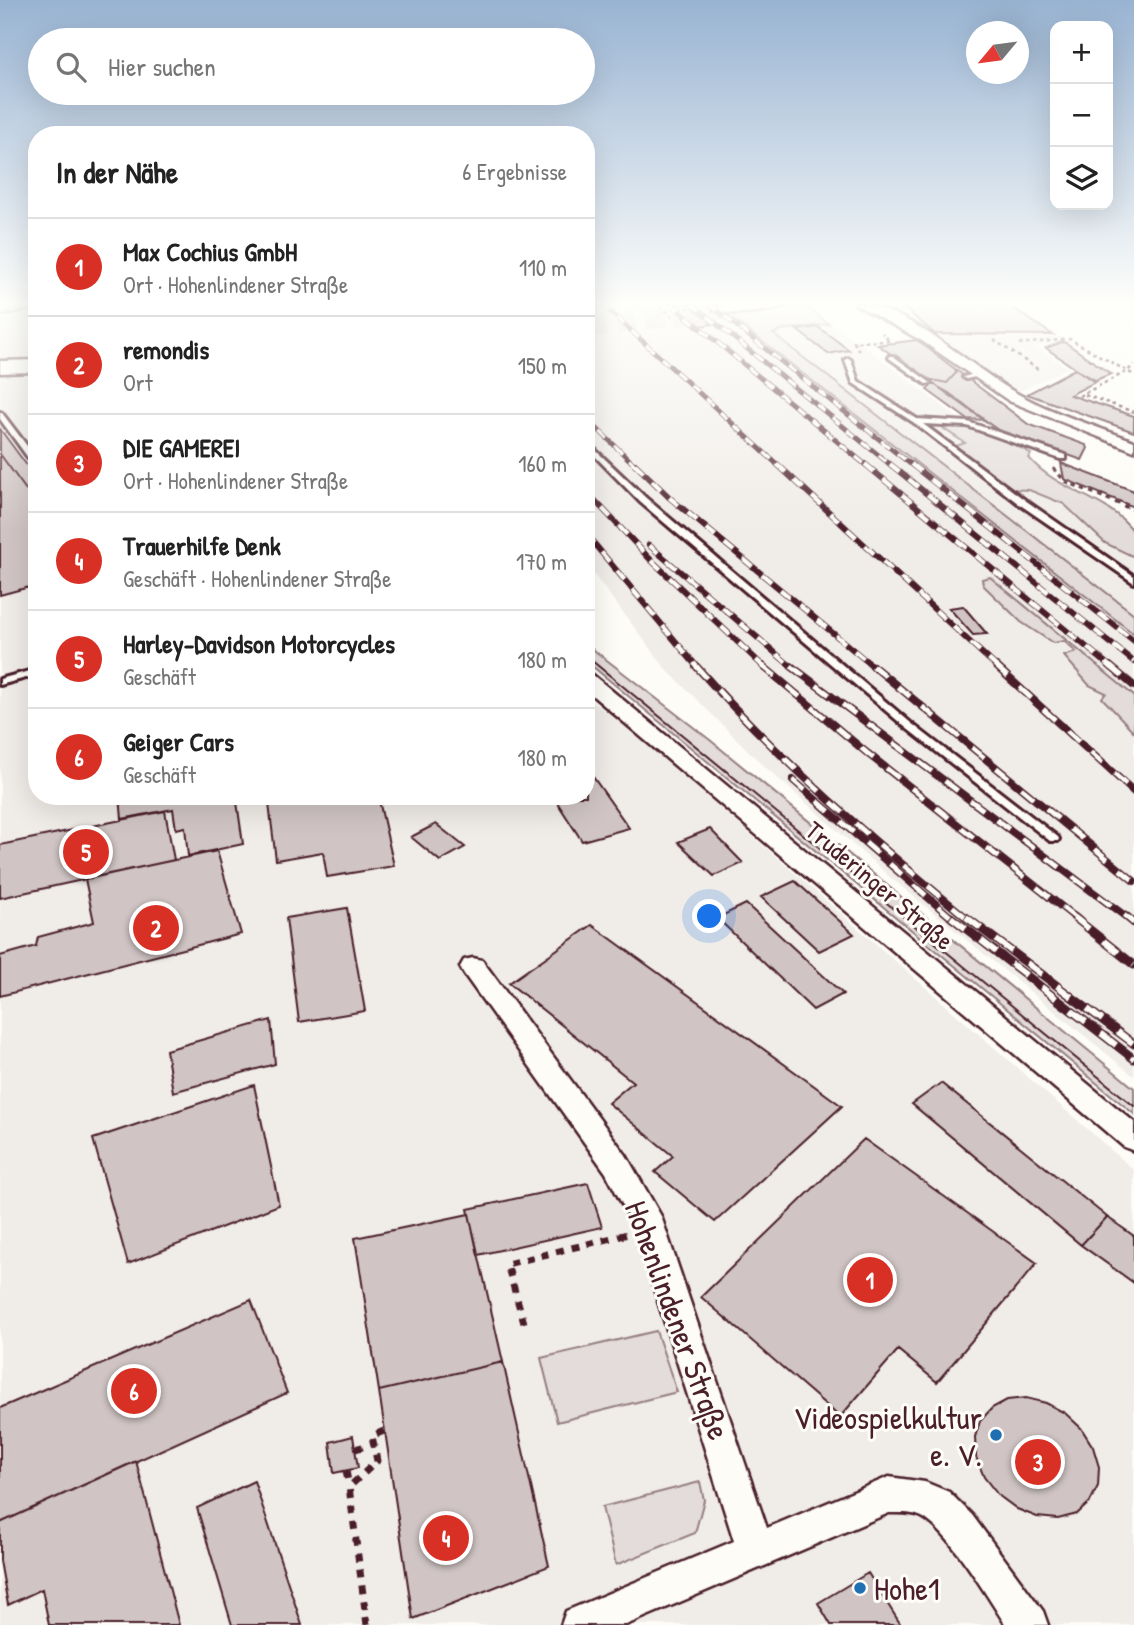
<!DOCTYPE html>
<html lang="de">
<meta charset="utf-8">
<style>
body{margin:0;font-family:"Patrick Hand",sans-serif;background:#f2f2f2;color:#222}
.controls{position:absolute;right:21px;top:21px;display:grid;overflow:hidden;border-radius:14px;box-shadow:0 7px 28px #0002}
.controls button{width:63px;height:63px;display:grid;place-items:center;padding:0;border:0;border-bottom:2px solid #e0e0e0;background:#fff;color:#222;font:35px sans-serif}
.compass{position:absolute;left:966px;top:21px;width:63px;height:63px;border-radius:50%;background:#fff;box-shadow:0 7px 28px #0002;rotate:241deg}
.you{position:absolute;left:710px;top:917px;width:24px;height:24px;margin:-18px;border:5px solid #fff;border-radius:50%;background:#1a73e8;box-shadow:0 0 0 10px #1a73e833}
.badge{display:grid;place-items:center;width:46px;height:46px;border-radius:50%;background:#d93025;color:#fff;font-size:23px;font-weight:700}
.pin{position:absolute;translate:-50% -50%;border:4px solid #fff;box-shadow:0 2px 7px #0006}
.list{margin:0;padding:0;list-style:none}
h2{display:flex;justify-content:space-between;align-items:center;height:91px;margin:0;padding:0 28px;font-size:30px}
h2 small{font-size:23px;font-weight:400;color:#767676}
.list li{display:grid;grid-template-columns:46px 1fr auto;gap:21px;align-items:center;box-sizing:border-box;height:98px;padding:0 28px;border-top:2px solid #e0e0e0}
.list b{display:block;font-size:26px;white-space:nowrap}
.list p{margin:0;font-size:23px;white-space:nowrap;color:#767676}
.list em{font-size:23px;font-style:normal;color:#767676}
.icon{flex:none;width:38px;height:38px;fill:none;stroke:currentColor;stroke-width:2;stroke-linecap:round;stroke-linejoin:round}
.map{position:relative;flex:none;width:1134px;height:1625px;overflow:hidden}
.search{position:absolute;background:#fff;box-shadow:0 7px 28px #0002;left:28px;top:28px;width:567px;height:77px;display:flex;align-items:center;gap:18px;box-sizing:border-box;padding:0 24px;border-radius:38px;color:#767676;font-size:26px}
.panel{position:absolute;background:#fff;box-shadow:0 7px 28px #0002;left:28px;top:126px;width:567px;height:679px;border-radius:28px}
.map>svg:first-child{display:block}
.built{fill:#f0ece8}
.green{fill:#e3dcda;stroke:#967e82;stroke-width:2}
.building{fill:#d0c5c4;stroke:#4a1f2b;stroke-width:2}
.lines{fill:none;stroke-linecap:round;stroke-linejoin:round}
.secondary-tunnel{stroke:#d9d0ce;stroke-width:20;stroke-dasharray:20 10;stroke-linecap:butt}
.lane-casing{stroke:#4a1f2b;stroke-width:6}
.street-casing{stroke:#4a1f2b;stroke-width:5}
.secondary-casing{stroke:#4a1f2b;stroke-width:5}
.path-far2{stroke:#4a1f2b;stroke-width:2.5;stroke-dasharray:3.5 3.5;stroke-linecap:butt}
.path-far1{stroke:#4a1f2b;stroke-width:3.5;stroke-dasharray:4.5 4.5;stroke-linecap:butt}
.path{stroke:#4a1f2b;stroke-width:7;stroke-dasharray:8 8;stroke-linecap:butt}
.lane{fill:#fdfcf7;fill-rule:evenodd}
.street{fill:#fdfcf7;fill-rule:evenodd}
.secondary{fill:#fdfcf7;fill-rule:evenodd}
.tram{stroke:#4a1f2b;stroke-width:2}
.rail-far3-casing{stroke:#4a1f2b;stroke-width:5}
.rail-far2-casing{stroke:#4a1f2b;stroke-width:6}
.rail-far1-casing{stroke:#4a1f2b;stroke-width:8}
.rail-casing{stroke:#4a1f2b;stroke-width:9}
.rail-far3{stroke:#fdfcf7;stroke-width:3.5;stroke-dasharray:10;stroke-linecap:butt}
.rail-far2{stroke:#fdfcf7;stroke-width:4.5;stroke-dasharray:12;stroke-linecap:butt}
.rail-far1{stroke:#fdfcf7;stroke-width:5;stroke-dasharray:16;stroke-linecap:butt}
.rail{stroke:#fdfcf7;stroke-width:6;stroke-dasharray:19;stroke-linecap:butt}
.poi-dot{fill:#1f6fb2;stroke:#fdfcf7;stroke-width:2.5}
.labels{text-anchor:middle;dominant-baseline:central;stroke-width:6;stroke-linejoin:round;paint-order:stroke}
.street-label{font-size:26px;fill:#4a1f2b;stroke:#fdfcf7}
.near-street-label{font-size:32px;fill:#4a1f2b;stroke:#fdfcf7}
.near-poi-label{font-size:32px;fill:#4a1f2b;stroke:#fdfcf7;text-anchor:end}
</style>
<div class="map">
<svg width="1134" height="1625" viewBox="0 0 1134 1625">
<rect width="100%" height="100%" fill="#fdfcf7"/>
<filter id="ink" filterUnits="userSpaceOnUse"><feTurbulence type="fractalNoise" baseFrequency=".0143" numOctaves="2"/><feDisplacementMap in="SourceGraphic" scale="14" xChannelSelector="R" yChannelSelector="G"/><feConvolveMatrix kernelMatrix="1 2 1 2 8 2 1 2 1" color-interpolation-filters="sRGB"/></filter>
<g filter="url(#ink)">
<path class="built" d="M0,304H37V796H586V698L622,722L1134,1170V1625H0Z
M586,304H715L729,315L810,309L861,344L1134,552V1076L897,883L764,766L666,669L586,564Z
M873,304H1010L1063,340L1037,347L1068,368L1016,393L928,335Z"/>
<path class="green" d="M805,306L829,324L781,330L773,334L1134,614V634L726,313Z
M958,425C984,428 1009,441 1031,454L1029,458C1058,492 1109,497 1134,532V557L1105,543L1064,504L1029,490L1009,489L953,447L965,443L944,429Z
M990,577L1134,696V732L1102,698L1106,693L1089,685L1064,656L1076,652L1064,641L1053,643L1021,622L983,585L982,579Z
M586,644L710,740L1134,1088V1114L586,661Z
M656,1331L677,1392L557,1422L541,1358Z
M700,1482L704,1500L695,1533L616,1565L602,1507Z"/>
<path class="building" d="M0,304H31L36,309L0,316Z
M674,304H688L713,324L701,326Z
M899,304H1007L1053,335L935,334Z
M818,327L849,350L828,354L797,330Z
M917,340L955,369L956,373L947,383L927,379L878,345Z
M1062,342L1066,343L1111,374L1093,381L1046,348Z
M955,369L1028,424L1086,445L1088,448L1082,460L998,430L927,379L947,383L956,373Z
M1075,369L1097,381L1070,395L1134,416V432L1027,394Z
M933,384L949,393L985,420L967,419L927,390Z
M0,429L37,479V505L0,454Z
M0,454L37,505V585L0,595Z
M1061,463L1134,491V507L1064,479Z
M963,606L987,634L973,635L949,608Z
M586,767L629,828L582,841L553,796H586Z
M120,796H242L243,801L237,802L243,844L188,856L185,827L176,829L173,809L122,819Z
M268,796H378L394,866L327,877L323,852L276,860Z
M165,811L174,860L0,898V845Z
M436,824L465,847L440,861L411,837Z
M710,829L743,863L714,876L678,842Z
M217,851L241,934L0,996V956L36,946L38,937L94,922L85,879Z
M795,881L854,934L819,951L761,897Z
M746,904L843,994L813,1010L717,918Z
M347,908L365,1011L299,1022L286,918Z
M592,925L842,1106L715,1222L655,1172L673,1156L608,1103L633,1082L509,983Z
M271,1020L275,1064L173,1092L166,1050Z
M941,1083L1107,1217L1081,1245L912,1104Z
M254,1085L279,1205L128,1264L93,1139Z
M864,1139L1037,1263L937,1382L898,1350L840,1417L701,1297Z
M588,1183L602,1227L478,1255L468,1209Z
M469,1214L503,1362L379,1391L355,1238Z
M1107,1217L1134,1236V1283L1081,1245Z
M251,1300L287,1393L0,1523V1408Z
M503,1362L549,1566L413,1619L379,1391Z
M1026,1398L1046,1403L1065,1413L1081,1428L1093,1447L1099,1467L1098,1486L1090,1502L1077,1514L1058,1519L1037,1517L1017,1509L998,1495L984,1477L976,1457L975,1437L980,1421L992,1408L1007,1400Z
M353,1436L358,1468L334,1473L330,1442Z
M136,1461L179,1625H49L42,1589L8,1605L0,1561V1523Z
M254,1481L302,1625H232L197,1508Z
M868,1573L901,1625H831L818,1603Z"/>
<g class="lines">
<path class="secondary-tunnel" d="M586,328L722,309"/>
<defs>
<path id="lane" d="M889,356H893L931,383L926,384L889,358Z
M848,358L851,360L858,381L917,419L968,422L1066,455V459H1060L967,426L923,424L1025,500L1134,576V583L1019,504L913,422L853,383L845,360Z
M978,373L980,374V376L966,379L963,377Z
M0,412L2,413L37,459V466H34L0,419Z
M586,441L646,498L911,723L1058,837L1059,839L1058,841H1050L905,727L640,502L586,447Z
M37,669V675L0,685V679Z"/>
<path id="street" d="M855,304C906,304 973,369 1018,394C1054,414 1096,426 1134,441V451L1009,401L922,341Z
M586,673L593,675L1134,1122V1151L1124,1147L586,690Z
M473,958L482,960L626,1155L661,1216L767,1528L889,1477L925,1482L949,1492L972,1515L1043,1611L1048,1625H1006C988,1598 950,1532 922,1517C913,1512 899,1513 889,1513L626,1625H561L566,1611L734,1541L635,1229L606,1173L464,974L460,967L464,960Z"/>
<path id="secondary" d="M721,304H786C778,312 721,317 713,309Z
M37,360V372L0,373V361Z"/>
</defs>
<use href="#lane" class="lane-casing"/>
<use href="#street" class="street-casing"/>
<use href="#secondary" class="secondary-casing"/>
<path class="path-far2" d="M660,306L672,316
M680,309L692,307
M994,340L1039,370
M1019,344L1070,339L1134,375
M859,351L854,342L890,341L882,333
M1085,395L1134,412
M1079,396L1128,371L1134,364"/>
<path class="path-far1" d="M1053,468L1065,481L1134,510"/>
<path class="path" d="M524,1323L507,1264L628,1234
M355,1449L374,1444
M346,1471L349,1486
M367,1625L349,1487L377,1461L372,1436L384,1431"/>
<use href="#lane" class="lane"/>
<use href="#street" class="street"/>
<use href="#secondary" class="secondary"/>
<path class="tram" d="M586,656L1134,1106"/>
<defs>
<path id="rail-far3" d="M602,304L779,466
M671,304L867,466
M692,304L892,466
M709,304L913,466
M586,418L636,466"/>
<path id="rail-far2" d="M635,464L670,498L875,668
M777,464L998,668
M865,464L1112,668
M890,464L1134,662
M911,464L1134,641
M586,491L648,557L765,668
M586,534L698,668
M649,545L793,668"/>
<path id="rail-far1" d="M696,666C778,759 873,841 968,919
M763,666L867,753L1077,919
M791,666L1129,919
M873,666L1134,881
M996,666L1134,792
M1110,666L1134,686
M793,780L953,919"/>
<path id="rail" d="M951,917L1134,1059
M966,917L1134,1044
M1074,917L1134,965
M1127,917L1134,923"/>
</defs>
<use href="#rail-far3" class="rail-far3-casing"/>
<use href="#rail-far2" class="rail-far2-casing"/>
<use href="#rail-far1" class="rail-far1-casing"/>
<use href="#rail" class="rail-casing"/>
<use href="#rail-far3" class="rail-far3"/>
<use href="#rail-far2" class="rail-far2"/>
<use href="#rail-far1" class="rail-far1"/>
<use href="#rail" class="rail"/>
</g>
</g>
<linearGradient id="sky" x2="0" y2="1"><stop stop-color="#98b3d2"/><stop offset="0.57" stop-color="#fefefb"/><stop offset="1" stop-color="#fefefb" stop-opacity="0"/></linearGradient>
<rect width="1134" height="531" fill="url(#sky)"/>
<g class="poi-dot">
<circle cx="996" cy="1435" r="7"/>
<circle cx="860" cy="1588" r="7"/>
</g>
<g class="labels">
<g class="street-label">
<text transform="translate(880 885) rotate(40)">Truderinger Straße</text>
</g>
<g class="near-street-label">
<text transform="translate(678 1320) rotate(70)">Hohenlindener Straße</text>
</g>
<g class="near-poi-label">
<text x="982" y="1417">Videospielkultur<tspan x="982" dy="37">e. V.</tspan></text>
<text x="874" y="1588" text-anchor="start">Hohe1</text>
</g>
</g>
</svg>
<div class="controls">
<button>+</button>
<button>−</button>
<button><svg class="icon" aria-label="layers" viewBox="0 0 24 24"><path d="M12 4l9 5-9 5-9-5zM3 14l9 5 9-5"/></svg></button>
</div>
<svg class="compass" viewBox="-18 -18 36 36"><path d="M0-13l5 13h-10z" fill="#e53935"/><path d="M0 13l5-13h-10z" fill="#767676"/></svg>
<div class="you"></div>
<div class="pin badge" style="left:870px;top:1280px">1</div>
<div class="pin badge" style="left:156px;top:928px">2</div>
<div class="pin badge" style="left:1038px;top:1462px">3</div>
<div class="pin badge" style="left:446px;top:1538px">4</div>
<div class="pin badge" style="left:86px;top:852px">5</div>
<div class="pin badge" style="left:134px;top:1391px">6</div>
<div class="search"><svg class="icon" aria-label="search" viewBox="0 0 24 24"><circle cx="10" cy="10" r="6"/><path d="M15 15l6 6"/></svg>Hier suchen</div>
<section class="panel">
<h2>In der Nähe<small>6 Ergebnisse</small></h2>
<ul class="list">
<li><span class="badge">1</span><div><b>Max Cochius GmbH</b><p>Ort · Hohenlindener Straße</p></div><em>110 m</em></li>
<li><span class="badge">2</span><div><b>remondis</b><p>Ort</p></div><em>150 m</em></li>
<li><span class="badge">3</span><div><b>DIE GAMEREI</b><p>Ort · Hohenlindener Straße</p></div><em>160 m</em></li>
<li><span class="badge">4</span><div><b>Trauerhilfe Denk</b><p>Geschäft · Hohenlindener Straße</p></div><em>170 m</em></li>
<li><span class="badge">5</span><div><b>Harley-Davidson Motorcycles</b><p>Geschäft</p></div><em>180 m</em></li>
<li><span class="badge">6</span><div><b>Geiger Cars</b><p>Geschäft</p></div><em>180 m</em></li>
</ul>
</section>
</div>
